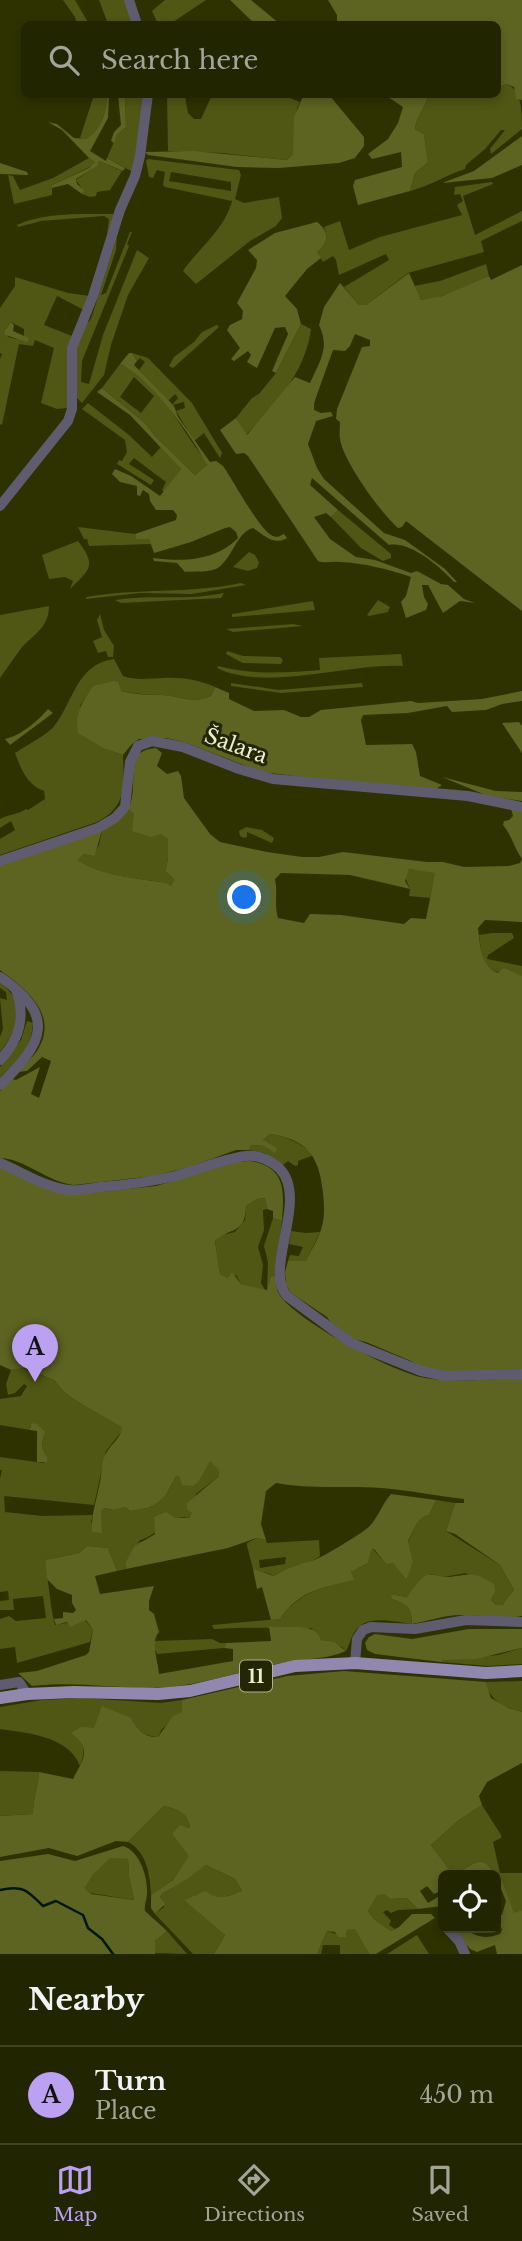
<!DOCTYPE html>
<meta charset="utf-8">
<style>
body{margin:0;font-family:"Libre Baskerville",serif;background:#2e320f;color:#f1f3f6}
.controls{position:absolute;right:21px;bottom:21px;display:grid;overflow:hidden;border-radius:10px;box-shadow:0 4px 10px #0003}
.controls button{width:63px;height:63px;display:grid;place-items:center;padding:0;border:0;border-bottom:2px solid #3f4322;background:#222600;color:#f1f3f6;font:35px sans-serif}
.you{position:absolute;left:245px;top:898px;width:24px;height:24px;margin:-18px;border:5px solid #fff;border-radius:50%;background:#1a73e8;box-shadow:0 0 0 10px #1a73e833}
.badge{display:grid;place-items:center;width:46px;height:46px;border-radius:50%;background:#bca0f2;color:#111;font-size:23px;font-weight:700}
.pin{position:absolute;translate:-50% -58px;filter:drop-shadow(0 2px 4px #0008)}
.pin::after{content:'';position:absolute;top:37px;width:24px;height:21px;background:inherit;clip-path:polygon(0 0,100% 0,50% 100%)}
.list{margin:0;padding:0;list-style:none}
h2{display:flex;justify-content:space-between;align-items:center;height:91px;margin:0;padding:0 28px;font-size:30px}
h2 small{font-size:23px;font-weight:400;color:#a2a599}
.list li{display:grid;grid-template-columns:46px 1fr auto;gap:21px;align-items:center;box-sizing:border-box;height:98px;padding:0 28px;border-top:2px solid #3f4322}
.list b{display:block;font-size:26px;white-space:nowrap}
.list p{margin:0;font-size:23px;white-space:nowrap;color:#a2a599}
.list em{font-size:23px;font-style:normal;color:#a2a599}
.icon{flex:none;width:38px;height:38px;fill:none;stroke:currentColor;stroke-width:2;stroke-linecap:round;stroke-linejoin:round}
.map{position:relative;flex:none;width:522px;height:1954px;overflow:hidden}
.search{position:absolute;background:#222600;box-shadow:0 4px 10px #0003;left:21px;right:21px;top:21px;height:77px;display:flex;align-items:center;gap:18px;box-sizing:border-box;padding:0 24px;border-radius:10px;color:#a2a599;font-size:26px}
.sheet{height:189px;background:#222600}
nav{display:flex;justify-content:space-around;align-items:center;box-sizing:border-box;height:98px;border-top:2px solid #3f4322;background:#222600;font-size:19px;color:#a2a599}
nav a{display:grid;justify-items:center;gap:4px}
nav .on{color:#bca0f2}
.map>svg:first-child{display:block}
.green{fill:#505613;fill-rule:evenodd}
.forest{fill:#5d6320;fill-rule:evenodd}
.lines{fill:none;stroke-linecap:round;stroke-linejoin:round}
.stream{stroke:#001812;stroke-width:2.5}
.minor{stroke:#605c6f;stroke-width:10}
.major{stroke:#9188b0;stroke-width:12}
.labels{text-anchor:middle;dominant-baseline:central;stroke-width:6;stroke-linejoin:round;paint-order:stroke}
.shield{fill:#242703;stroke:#afb295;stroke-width:2}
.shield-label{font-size:19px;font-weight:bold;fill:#eaeed4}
.street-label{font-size:21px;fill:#eaeed4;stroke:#242703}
</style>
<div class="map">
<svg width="522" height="1954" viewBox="0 0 522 1954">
<rect width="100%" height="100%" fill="#2e3200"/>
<path class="green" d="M63,0H75L89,24H77L75,17Z
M99,0H126L133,24H108Z
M165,0H206L170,24H158L152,11Z
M507,84C522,91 522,112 522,129L491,154L490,149L505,130H501L485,149L466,165L465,169C446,175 430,186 410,191L415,173L428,162L424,134L415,129C416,117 426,107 428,95L498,94V87Z
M94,95H107C106,113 102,128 87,140L80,138Z
M125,95H145L133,172L107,158L117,135L126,127Z
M167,95H189L185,96L188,113L194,119H201L212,95H282L300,102L297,108L293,154L287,160L222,153L168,151Z
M89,158L95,161L94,165L52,185V195L14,204L8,175L13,176L20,190L53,178Z
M148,159L239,170L241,175L235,199L244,203L279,197L282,218L276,226L250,241L196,284L183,271C198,249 225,229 232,201L165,187L163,185L165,172L157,170L153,178L149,177L146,161ZM171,172L231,182V191L169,181Z
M99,161L122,171L110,190L97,192L96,196L90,197L82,194L83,190L76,180L96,166Z
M492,182L493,184L463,196L475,235L522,211V221L481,241L484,252L408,273L366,305H359L344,287L389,260L386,254L339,275L336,260L333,256L323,262L317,252C326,244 329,239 324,227L340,221L349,250L380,237L462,215L457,205L463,201L460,194L454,195L455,187Z
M114,214L107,235L109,219L104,216L41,221L18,227L17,225C43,212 84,214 114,214Z
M130,232H132L127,244L129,246L82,361L81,382L89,384L103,335L137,250L149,258L128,295L111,345L104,375L82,403L75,396L76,347L87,320L89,322L92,316L117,236L116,250L101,295L106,293Z
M486,264L489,276C468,288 445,298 421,300L414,286L440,281Z
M15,277L68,293L90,296L84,310L57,296L44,325L72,336L67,408L57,409L41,403L54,348L35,340L33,346L19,344L2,425L0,424V359L2,354L0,353V308L15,286ZM11,322L24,329V337L16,339L8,337L4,331Z
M301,324L311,329C306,371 275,406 246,435L236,418L252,398L259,394L276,373Z
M217,325L219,327L173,368L169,366L174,357L194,342L202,332Z
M132,353L148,358L192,403L222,453L220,458L204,433L194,441L176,411L185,408L184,402L172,405L178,398L175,394L168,401L165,398L139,370L145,362L140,358L137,361Z
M120,364C157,377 180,429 204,458L207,465L195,475L154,435L145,423L102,388ZM134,377L154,396L141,413L120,397Z
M88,403L129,435L152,457L161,447L181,469L164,492L162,490L166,482L134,458L129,464L154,480L151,485L117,464L119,460L122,461L127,452L125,440L82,409Z
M338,510L391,554V558L383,561L361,548L331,517Z
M78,527L135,534L136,539H149L151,544L89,546L87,539H84Z
M78,541C97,566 90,569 70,589L73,581L65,577L49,579L42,555Z
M249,552L255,555L259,562L257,568L248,571L233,567Z
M241,583L246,585L192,594L140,593L86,599V597C137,588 190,594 241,583Z
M224,593L221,598L121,603L115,600C151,594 187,601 224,593Z
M378,600L390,607L388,612L369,616L367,615Z
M313,601L315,610L232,617V614Z
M49,606C49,626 36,633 23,646C15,656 8,667 0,678V615Z
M100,614L104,630L114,646L113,657H108L106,651L98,653L93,641L102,637L97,620Z
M293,624L303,626L233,632L226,629Z
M227,651L243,656L280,657L283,660L281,664L243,663L226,654Z
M401,654L403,666C349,663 266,692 217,668L218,666C252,675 285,673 320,670L319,658Z
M114,659L123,676C137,681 150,678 164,678C180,677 200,680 215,687L211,696C190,705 180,695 161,695C138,695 116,690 93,686L80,706L105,749L123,755C124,786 127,807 97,822L0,855V839L15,830L11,821L0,828V819C9,814 17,815 26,809L28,810L45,799L44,791C27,785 21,769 15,753C25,746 49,734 55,725C74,700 77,664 114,659Z
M231,683L279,690L362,683L363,687L281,693L231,686Z
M129,809L168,839V859L165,871L174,879L173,887L166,883C137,878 102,876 76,860L84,854L92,856L99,845L102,830Z
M246,827L262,830L274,838L272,843L247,832V837L244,838L240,836L239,831Z
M409,869L436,872L430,898L409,896L410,889L405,877Z
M492,933H512L514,938L488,955L487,959L522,966V976C488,973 483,969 479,935Z
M0,983C28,1003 19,1028 0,1052V1037L3,1029L0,998L7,1000L6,992L0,988Z
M27,1021L33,1023C32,1048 16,1061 0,1078V1067L21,1040Z
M270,1134C288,1137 300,1143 314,1155L298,1161V1165L295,1166L288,1161L283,1165L264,1153L249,1150L251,1145L264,1146L263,1140Z
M265,1198L267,1209L263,1210L264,1230L258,1247L263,1265L261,1283L265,1290L241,1284L236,1275L228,1278L220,1274L215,1241L222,1235L235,1232L245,1220L246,1206L257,1199Z
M273,1218L282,1221L276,1276L267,1290L268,1262L264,1246Z
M291,1231L306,1233L320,1232L306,1261H288L290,1255L299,1256L303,1247L289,1244Z
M23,1368L54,1380L64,1392L78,1402L122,1426V1431L106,1451L94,1505L4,1496L5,1512L42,1516L93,1515L91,1522L101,1533V1511L105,1508L114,1510L125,1507L130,1511L148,1508L166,1495L176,1476L200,1480L210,1460L220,1469L219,1476L196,1494L193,1513L188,1518C170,1513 158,1536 140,1540L125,1564L126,1569L117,1571L108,1548L87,1546L79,1553L45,1560L52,1612L55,1625L85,1620L93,1630L90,1642L17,1663L15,1647L0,1649V1619L9,1616L16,1621L46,1618L43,1596L13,1599L14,1610H0V1601L9,1600L8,1591L0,1592V1479L2,1470H0V1457L44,1463L42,1447L44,1432L31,1423L30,1430L0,1425V1399L21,1396L27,1386L24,1384L15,1393L8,1395L6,1384L11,1370Z
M436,1500L455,1503L446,1531L500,1565L514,1590L502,1605H496L491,1600L494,1591L466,1573L444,1577L431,1574L426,1576L407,1597L390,1594L392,1599C407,1605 412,1607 412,1624C395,1622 368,1614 356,1630C351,1636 350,1644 346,1651L342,1647L321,1640L311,1628C279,1628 247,1627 214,1629L212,1625L280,1619C301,1590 321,1589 353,1580L351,1572L368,1563L370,1550L373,1549L386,1564L393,1562L405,1578L413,1561L408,1542C413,1532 417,1517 429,1515Z
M257,1538L266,1540L267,1543L319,1540L320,1556C307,1566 288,1565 274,1576C268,1572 260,1573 253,1569L247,1546V1543ZM286,1557L285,1564L260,1568L259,1560Z
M212,1639L220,1643H226L224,1648L157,1654L153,1646L154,1641Z
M522,1648V1664L488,1666L441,1662L443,1660L498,1655Z
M522,1681V1712C505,1707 489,1701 486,1682Z
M83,1698L161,1703L182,1700V1712L162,1729L158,1737C149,1737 139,1732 134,1725L72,1733C85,1744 86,1749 80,1766C69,1736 27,1733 0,1729V1707L42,1700Z
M0,1771L39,1772C38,1787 33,1799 33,1814L0,1816Z
M482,1805L501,1835V1838L493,1842L500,1873H522V1910L514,1914L500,1875H495C483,1852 475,1864 458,1872L449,1869L431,1845L459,1820Z
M164,1806C177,1809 187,1812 190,1827L172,1834L190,1856L173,1880L151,1895C150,1875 147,1852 128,1842Z
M110,1857L128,1859L129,1877L134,1900L90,1893L85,1888L93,1875Z
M206,1865L235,1879L242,1891L222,1898L198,1894L185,1900L225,1935L214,1954H193L155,1914L164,1907L160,1897L163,1893Z
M377,1894H384L390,1899L407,1898L418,1909L398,1910L391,1913L387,1910L383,1912L391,1921L389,1925L395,1929L391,1931L374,1919L368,1911Z
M355,1928L369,1954H332H340V1945H323L321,1954H317L327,1931L346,1937L347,1930Z
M167,1931L187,1954L154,1953L155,1941Z
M417,1935L429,1954H387Z"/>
<path class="forest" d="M230,0H251L280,24H255Z
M328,0H522V100L516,99L514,87L507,84L498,87V24H337V15Z
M304,94L331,95L330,96L364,137V146L355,158L339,163L279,168L237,167L148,155L145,152L193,151L287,160L293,154L294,117Z
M107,95H109L108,118L90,151L106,161L107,158L125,168L123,171L99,161L97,166L76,179L77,184L84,190L82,194L68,184L52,188V185L89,168L95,162L89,158L62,130L48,122L57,124L74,138L87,139C102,128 106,113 107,95Z
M118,95H125L126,127L117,135L114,143L111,141L114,132L121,125Z
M385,95H428C426,107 416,117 415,129L424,134L428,162L415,173L410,191L358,205L353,186L355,180L402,167L401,152L372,159L368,154L388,139L398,123L403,107Z
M522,136V165L492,178L442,183L474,171Z
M0,163L27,172L28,175L0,174Z
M317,222C330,232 329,242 317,252L321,258L307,269L285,296L297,309L301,324L276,373L272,371L288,334L285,327L275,328L257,368L247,362L251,355L248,351L234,361L231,359L240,348L227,330L230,325L242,319L243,311L237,303L256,268L257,260L248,250L275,233Z
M522,265V611L406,521L402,527L398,528C381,513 343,461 340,439C339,434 340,428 340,422L336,419L337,409L362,347L370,346V340L355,334L350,346L345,351L333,350L314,403V410L321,413L331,412L333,416L316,421L308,444L317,468L324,479L384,533L405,540L445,569L457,582H454C440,567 411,541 389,545L312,478L310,485L338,510L331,517L326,513L314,517L330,539L356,557L375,560L411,573L417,571L441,584L448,585L464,599L475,603L460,601L443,613L428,585H422L424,597L428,604L426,610L406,618L401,602L406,596L411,577C388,569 363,563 340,562C332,561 325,564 318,561L248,456L244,453L236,454L220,430L236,418L247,435L295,377L310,383C320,361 330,348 319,325L324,307L340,283L359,305H366L409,273L421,300L443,296L489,276L491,280Z
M11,322L14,325L13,331L29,338L27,342L5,335L4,331Z
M129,353H132L137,361L134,365L174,406L178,417L210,462L216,461L223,466C233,480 260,531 273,536C279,538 279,536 284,534L287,538C274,546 264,535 253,528C237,532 233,557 219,567C212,573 194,571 185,572L177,563L154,561L153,558C184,562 215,561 238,538L236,532L230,527L225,528L191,542L154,553L149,539H136L135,534L176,520L177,515L173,510H156L150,501L149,494L143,490L140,496L137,495V486L120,482L112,474L115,469L131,476L160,496L181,469L130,415L97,392L102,388L145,423L154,435L195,475L207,465C194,438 147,374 120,364Z
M114,681L118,682L121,691C135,694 147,695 161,695C180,695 190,705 211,696L215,687L229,693V699L254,711L284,710L301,717H309L321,710L411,701L418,703L482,699L522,691V701L502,704L486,710L452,712L447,706L408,713L363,715L361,720L366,745L412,744L416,752L420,776L442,785L436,789L352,783L262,772L184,742L166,738L139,739L131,745L123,755L105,749L78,733C74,715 83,700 93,686Z
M48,709L53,713L10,745L5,739C20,736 38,721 48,709Z
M519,722L522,726V753L502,723Z
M156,748L162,753L157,766L167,774L178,771L181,776L184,798L210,834L220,842L267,852L302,857H319L343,852L427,862H443L464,867L509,866L520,863L522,859C514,847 512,836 503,825L504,821L509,820L513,816L511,809L522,810V922L485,920L478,928C480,945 481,966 498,973L504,968L522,976V1369L449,1373L424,1369L411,1361L366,1342L353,1339L333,1326L327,1317L291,1293L286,1285L285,1272L288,1261H306C311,1250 319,1238 322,1226C325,1215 324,1204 323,1193C319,1156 308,1140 270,1134L263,1140L277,1148L275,1153L264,1146L251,1145L249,1150H236L189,1167L154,1176L74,1185C47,1182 26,1159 0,1158V1091L12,1079L16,1080L40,1067L31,1094L39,1098L51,1061L42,1057L27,1071L18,1072C24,1065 32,1058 37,1051C60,1015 26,989 0,970V866L102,830L95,855L92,856L84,854L77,860C102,876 137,878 166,883L172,886L174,879L165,871L168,859V839L161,834L151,837L132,831L134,814L129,809C131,802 133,794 133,786C134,765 131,750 156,748ZM409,869L435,873L426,919L411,918L404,924L341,915L310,914L304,923L278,918C274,905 278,893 275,879L281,873L350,875L410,889L405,881Z
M442,777L496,791L522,792V801L488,796Z
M250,1161C287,1167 284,1192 282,1221L273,1218V1211L267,1209L265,1198L257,1199L246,1206C245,1235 232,1226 215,1241L220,1274L228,1278L232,1272L241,1284L267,1290L271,1277L276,1276C276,1283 276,1290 281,1297C301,1323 392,1372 425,1378C457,1383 490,1379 522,1378V1616C502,1620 481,1614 461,1615C444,1615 429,1621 412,1624C412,1607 407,1605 392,1599L390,1594L407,1597C412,1590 419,1580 425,1576C432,1572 440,1577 447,1577C471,1575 471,1570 494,1584L495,1591L491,1600L496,1605H502L514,1590L500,1565L455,1534L446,1531L455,1503H464V1499C436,1496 409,1490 381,1488C346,1485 311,1490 276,1483L266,1491L261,1524L266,1540L257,1538L228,1548L126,1569L125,1564C137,1539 135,1547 155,1534L154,1517L166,1512L175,1518H189L192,1513L187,1509V1503L219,1476V1470L210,1461L200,1480L193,1486L182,1485L180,1477L176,1476L166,1495L158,1502L148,1508L130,1511L125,1507L114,1510L105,1508L101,1511L102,1533L92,1532C91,1514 97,1499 100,1482C102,1473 101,1464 105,1455C110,1444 121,1439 122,1427L78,1402L64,1392L54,1380L24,1368L11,1370L0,1365V1168L71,1195L156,1186L235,1162Z
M31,1423L37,1424L45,1432C42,1441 40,1450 47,1457V1462H37V1431L30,1430Z
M391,1494L436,1500L429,1515C417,1517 413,1532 408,1541L413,1561L407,1578H405L393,1563L386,1564L374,1549L371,1550L368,1563L351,1572L354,1580C321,1589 301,1589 280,1619L271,1620L262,1587L257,1589L253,1569L274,1576C284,1568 302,1564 314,1560C323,1557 357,1536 365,1530C377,1522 381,1505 391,1494Z
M87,1546L108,1548L117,1571L95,1576L100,1594L154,1586L149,1601V1610L154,1614L159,1632C150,1642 158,1660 159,1674L233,1661V1649L224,1648L226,1643L271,1641L269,1626C286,1630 315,1620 321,1640L334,1642L346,1651C325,1660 300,1659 277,1664C235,1672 195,1688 151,1688C111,1688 72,1681 32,1686L18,1673L37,1671L86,1655L89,1652L93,1630L86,1620L70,1627L67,1622L56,1625L54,1619L63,1618V1612L73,1613L76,1610L72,1603V1595L57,1589L47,1579L45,1560L79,1553Z
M469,1629H522V1648L476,1659L443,1660L441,1662L375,1654L367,1650L365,1643L369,1637L375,1634L412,1639Z
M344,1671L486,1682L491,1698L509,1708L522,1712V1763L487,1782L479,1796L482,1805L459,1820L431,1845L449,1869L458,1872C475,1864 483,1852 495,1875H443V1890L434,1894L427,1886L420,1891L428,1903L443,1894L442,1906L418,1909L407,1898L390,1899L384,1894L377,1895L368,1911L374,1919L391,1931L399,1927L412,1914H431L435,1918L376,1954H369L355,1929L347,1930L346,1937H338L335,1932L327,1931L317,1954H214L225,1935L184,1900L205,1891C221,1902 226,1896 242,1891L235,1879L206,1865L187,1879L163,1893L160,1897L165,1904L155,1914L151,1908V1895L173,1880L189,1856L172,1834L180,1825L187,1828L190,1827C187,1812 177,1809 164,1806L128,1842L116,1841L77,1856L49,1848L0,1857V1816L33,1814C33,1799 38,1787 39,1772L73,1779C84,1758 92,1749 71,1733L81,1727L94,1728L102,1706L131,1718C136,1729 145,1738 158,1737L173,1716L182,1712V1700L287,1676Z
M123,1846C140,1851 148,1877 147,1894C147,1900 144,1904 145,1911L167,1931L155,1941V1954H0V1861L48,1854L75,1861ZM110,1858L128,1859L129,1877L134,1900L91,1894L85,1888L93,1875Z
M500,1874L514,1913L522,1910V1954H497L495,1945L477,1952L470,1949L451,1928C473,1928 475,1943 500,1934L502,1930L500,1924L496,1922V1912L497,1914L502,1915L506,1901L498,1882H496V1876Z"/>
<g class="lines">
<path class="stream" d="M0,1890C23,1885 27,1890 43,1906L56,1901L83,1915L88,1928L102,1939L113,1954"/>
<path class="minor" d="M129,0L137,24
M0,506L68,421L72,409V348L93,296L120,210L135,176L140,156L148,94
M0,861L98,828L115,818L125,807L130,762L138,746L152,741L183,747L239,769L273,779L468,796L522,807
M0,977C57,1016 44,1042 0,1085
M0,1060C20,1039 26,1017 16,990
M0,1163C22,1172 46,1188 69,1190C80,1191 91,1188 101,1187C126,1185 150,1182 175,1176C198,1170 222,1159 246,1156C257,1154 272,1161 280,1169C309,1200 263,1269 287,1296L351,1343L421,1371L445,1376L522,1374
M355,1663L357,1639L363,1630L371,1627L415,1629L466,1620L522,1622
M0,1685L19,1682L27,1694
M447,1928L459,1941L465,1954"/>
<path class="major" d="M0,1698L27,1694L74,1692L158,1694L190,1691L295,1666L355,1663L486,1673L522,1671"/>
</g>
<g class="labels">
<rect class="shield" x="240" y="1660.5" width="32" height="31" rx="5"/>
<g class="shield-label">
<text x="256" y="1676">11</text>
</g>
<g class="street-label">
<text transform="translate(236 746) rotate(20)">Šalara</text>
</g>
</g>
</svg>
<div class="controls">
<button><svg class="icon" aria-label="locate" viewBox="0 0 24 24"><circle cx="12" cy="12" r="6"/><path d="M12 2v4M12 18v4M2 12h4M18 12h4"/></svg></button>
</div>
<div class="you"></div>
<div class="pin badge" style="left:35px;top:1382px">A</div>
<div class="search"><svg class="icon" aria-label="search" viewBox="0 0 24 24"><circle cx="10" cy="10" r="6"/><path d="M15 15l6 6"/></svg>Search here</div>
</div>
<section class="sheet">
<h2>Nearby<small></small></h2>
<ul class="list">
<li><span class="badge">A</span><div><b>Turn</b><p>Place</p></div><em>450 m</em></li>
</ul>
</section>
<nav>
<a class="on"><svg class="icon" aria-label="map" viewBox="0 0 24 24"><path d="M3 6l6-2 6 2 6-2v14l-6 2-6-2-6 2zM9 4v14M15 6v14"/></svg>Map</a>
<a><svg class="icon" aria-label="directions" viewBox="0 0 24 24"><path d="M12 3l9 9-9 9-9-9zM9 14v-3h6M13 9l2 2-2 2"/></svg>Directions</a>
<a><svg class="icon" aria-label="saved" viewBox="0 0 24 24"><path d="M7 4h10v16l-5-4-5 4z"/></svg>Saved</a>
</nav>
